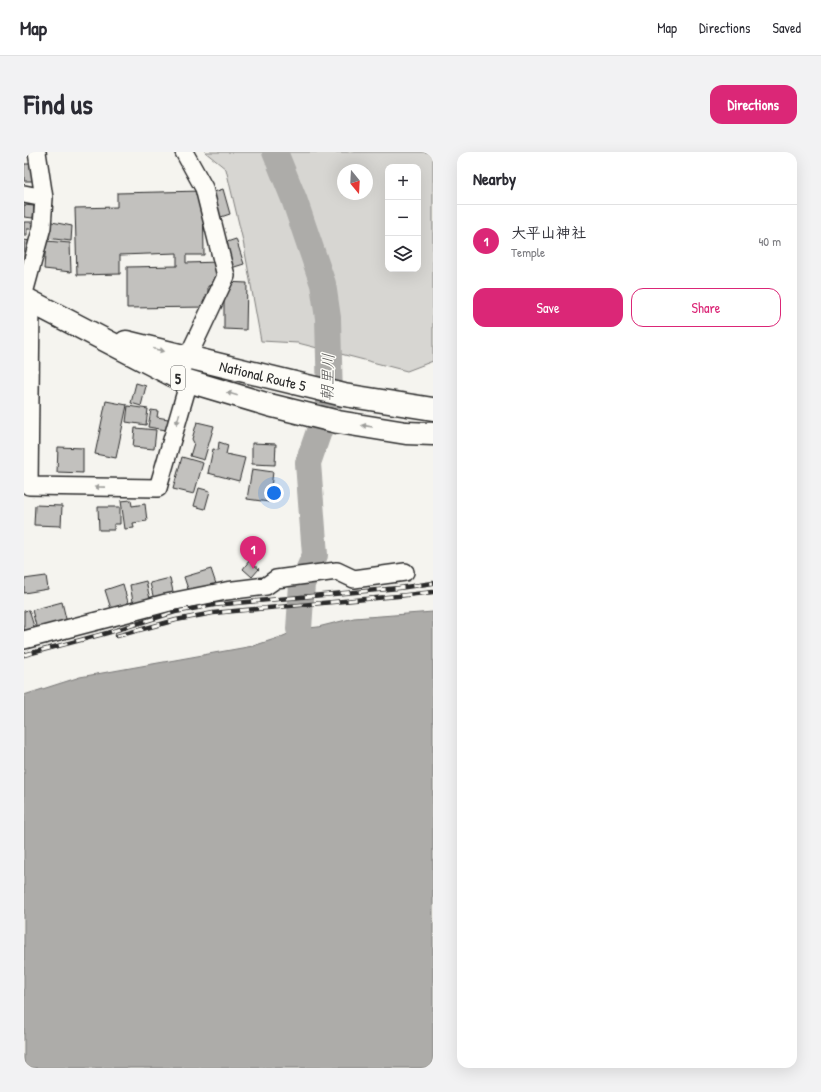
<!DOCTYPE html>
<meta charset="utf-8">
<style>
body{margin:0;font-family:"Patrick Hand","Klee One",sans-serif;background:#f2f2f3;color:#2b2b33}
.controls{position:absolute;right:12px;top:12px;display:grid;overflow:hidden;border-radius:8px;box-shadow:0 4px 16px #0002}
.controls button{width:36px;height:36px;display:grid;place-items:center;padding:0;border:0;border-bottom:1px solid #e1e1e2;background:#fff;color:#2b2b33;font:20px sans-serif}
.compass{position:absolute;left:313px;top:12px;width:36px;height:36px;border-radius:50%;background:#fff;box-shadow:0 4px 16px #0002;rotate:162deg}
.you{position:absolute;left:250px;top:341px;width:14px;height:14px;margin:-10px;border:3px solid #fff;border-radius:50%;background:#1a73e8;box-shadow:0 0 0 6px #1a73e833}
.badge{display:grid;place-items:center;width:26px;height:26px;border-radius:50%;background:#db2777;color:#fff;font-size:13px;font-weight:700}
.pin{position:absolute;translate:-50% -33px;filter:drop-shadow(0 1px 2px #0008)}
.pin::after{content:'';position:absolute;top:21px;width:14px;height:12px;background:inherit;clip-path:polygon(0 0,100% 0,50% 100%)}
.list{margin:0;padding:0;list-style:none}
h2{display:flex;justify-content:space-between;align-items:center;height:52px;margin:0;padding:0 16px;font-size:17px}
h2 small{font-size:13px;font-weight:400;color:#7c7c81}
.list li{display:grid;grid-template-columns:26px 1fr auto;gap:12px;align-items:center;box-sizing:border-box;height:72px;padding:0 16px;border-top:1px solid #e1e1e2}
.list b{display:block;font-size:15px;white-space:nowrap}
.list p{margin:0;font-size:13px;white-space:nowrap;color:#7c7c81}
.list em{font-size:13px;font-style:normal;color:#7c7c81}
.actions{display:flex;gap:8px;padding:12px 16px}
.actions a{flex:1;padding:9px 0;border:1px solid #db2777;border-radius:12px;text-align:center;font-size:14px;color:#db2777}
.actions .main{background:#db2777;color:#fff}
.icon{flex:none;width:22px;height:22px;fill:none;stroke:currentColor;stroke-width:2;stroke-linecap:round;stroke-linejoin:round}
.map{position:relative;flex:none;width:409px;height:916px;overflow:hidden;border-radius:12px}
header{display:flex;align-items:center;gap:24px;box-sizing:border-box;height:56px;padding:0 20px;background:#fff;border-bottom:1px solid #e1e1e2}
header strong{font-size:19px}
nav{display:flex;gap:22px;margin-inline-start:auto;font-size:14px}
.intro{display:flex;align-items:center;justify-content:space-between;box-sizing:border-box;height:96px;padding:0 24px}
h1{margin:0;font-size:28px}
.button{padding:10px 18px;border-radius:12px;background:#db2777;color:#fff;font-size:14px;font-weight:700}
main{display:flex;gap:24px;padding:0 24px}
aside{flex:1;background:#fff;border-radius:12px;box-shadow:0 4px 16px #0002}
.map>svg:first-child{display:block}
.green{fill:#d7d6d2;stroke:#81807e;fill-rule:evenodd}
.water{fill:#adaca9;stroke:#797877}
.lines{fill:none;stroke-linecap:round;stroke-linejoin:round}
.river{stroke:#adaca9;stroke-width:26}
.building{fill:#c2c1be;stroke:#2b2b2b}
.minor-casing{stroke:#2b2b2b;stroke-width:20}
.highway-casing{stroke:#2b2b2b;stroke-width:25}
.minor{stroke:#fdfcf7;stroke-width:17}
.highway{stroke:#fdfcf7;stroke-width:22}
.rail-casing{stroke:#2b2b2b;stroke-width:4.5}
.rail{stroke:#fdfcf7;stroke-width:3;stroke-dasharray:9;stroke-linecap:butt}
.oneway{fill:#9e9e9b}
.labels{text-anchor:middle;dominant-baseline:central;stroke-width:3;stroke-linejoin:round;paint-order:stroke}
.shield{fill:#fdfcf7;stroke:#6a6a68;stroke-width:1}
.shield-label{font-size:14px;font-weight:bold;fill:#2b2b2b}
.street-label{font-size:15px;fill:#2b2b2b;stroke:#fdfcf7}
.water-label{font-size:16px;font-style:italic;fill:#585857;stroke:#fdfcf7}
</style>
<header>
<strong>Map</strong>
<nav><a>Map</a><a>Directions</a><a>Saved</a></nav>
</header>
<div class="intro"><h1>Find us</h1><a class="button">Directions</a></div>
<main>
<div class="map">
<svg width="409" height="916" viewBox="0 0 409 916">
<rect width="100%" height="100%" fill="#f5f4ef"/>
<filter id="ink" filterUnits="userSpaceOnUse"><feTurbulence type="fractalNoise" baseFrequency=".025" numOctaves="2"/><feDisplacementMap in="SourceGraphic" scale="8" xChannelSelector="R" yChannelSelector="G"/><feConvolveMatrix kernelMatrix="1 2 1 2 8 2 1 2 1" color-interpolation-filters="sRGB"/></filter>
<g filter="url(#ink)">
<path class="green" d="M181,0H409V209L383,219L274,191L237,189L219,89L202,17ZM364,15H394V117H364ZM319,18H343V42H319Z"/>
<path class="water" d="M409,460V916H0V543L56,525L229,494L257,485L275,477L294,475L330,466Z"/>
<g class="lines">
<path class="river" d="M251,0L270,47L299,132L304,166L306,247L284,311L291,403L278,432L275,477"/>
</g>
<path class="building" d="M0,12H13L14,29H0Z
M199,37L206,62L191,67L184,42Z
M179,39L180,103H162V111L196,110V133L184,134V155L103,156V115L153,114V101L96,103V122L53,123L51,56L93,55V41Z
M0,53L10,54L9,66L0,65Z
M23,69L48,74L47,89L22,86Z
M0,70H8V77H3V84H0Z
M212,87L220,112L204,117L197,92Z
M0,88L6,89L3,107L0,106Z
M22,89L46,91L47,120L20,117Z
M200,130L223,131L222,178L200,177Z
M112,231L122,234L117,254L107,251Z
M82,249L103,253L92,306L71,302Z
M104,254L124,257L122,273L102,270Z
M127,258L134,259L133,265L150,268L148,279L124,275Z
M173,270L190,274L180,308L166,304L170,291L168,287Z
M111,276L132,278L130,297L109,295Z
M195,290L204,293L202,302L221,306L215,329L184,321L189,297L194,298Z
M228,291L252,292L251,313L228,312Z
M34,295L59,296V321L33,320Z
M158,305L179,311L170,342L149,337Z
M228,317L249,320L245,350L223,347Z
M175,336L186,339L181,357L170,354Z
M107,348L108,354L121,352L123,369L109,371L110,376L101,377L97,349Z
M11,353L38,354L37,374L10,373Z
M74,355H96V372H90V378H75Z
M225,409L235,417L228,425L219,417Z
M187,417L192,432L165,440L160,425Z
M22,424L24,437L0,441V427Z
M146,426L150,444L130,448L126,431Z
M122,429L127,452L110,455L106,433Z
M99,432L105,454L88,460L81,438Z
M38,450L43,471L13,478L8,458Z
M5,458L11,478L0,481V459Z"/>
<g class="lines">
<defs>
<path id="minor" d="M0,42L20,46
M0,141L18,75L20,46L13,0
M7,150L5,334L134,336L165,229
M159,215L202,124L180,36L160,0
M0,488L142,451L202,439L242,434L252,427L313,419L330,427L381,420"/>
<g id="highway">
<path d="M0,146L154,226L245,253L314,270L382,281L409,282"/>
<path id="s1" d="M102,190L320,243L409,257"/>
</g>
</defs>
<use href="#minor" class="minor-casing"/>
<use href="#highway" class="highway-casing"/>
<use href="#minor" class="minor"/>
<use href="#highway" class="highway"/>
<defs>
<path id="rail" d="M93,484L152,468L189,461L374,444L409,440
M0,503L83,481L151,460L190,453L375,436L409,431"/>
</defs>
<use href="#rail" class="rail-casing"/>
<use href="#rail" class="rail"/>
</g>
<defs><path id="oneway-solid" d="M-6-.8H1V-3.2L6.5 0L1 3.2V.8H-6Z"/></defs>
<g class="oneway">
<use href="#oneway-solid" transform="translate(135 198) rotate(13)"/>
<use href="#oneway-solid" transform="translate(208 242) rotate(-164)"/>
<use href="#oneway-solid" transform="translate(154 267) rotate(106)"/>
<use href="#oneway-solid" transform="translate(343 274) rotate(-171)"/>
<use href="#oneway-solid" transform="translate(76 335) rotate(-179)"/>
</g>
</g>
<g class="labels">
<rect class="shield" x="147" y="214" width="14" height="24" rx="3"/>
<g class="shield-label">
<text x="154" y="226">5</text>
</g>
<g class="street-label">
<text stroke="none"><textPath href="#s1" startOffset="141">National Route 5</textPath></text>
</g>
<g class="water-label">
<text transform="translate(303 225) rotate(-88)">朝里川</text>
</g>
</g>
</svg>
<div class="controls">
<button>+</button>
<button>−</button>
<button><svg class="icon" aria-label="layers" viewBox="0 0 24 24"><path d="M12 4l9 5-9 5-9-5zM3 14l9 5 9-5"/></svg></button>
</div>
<svg class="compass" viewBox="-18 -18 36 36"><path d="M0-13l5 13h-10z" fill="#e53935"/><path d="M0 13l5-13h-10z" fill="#7c7c81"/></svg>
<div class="you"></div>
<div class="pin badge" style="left:229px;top:417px">1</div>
</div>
<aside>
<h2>Nearby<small></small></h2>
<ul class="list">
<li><span class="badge">1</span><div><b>大平山神社</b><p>Temple</p></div><em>40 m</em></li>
</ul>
<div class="actions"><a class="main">Save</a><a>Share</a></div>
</aside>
</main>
